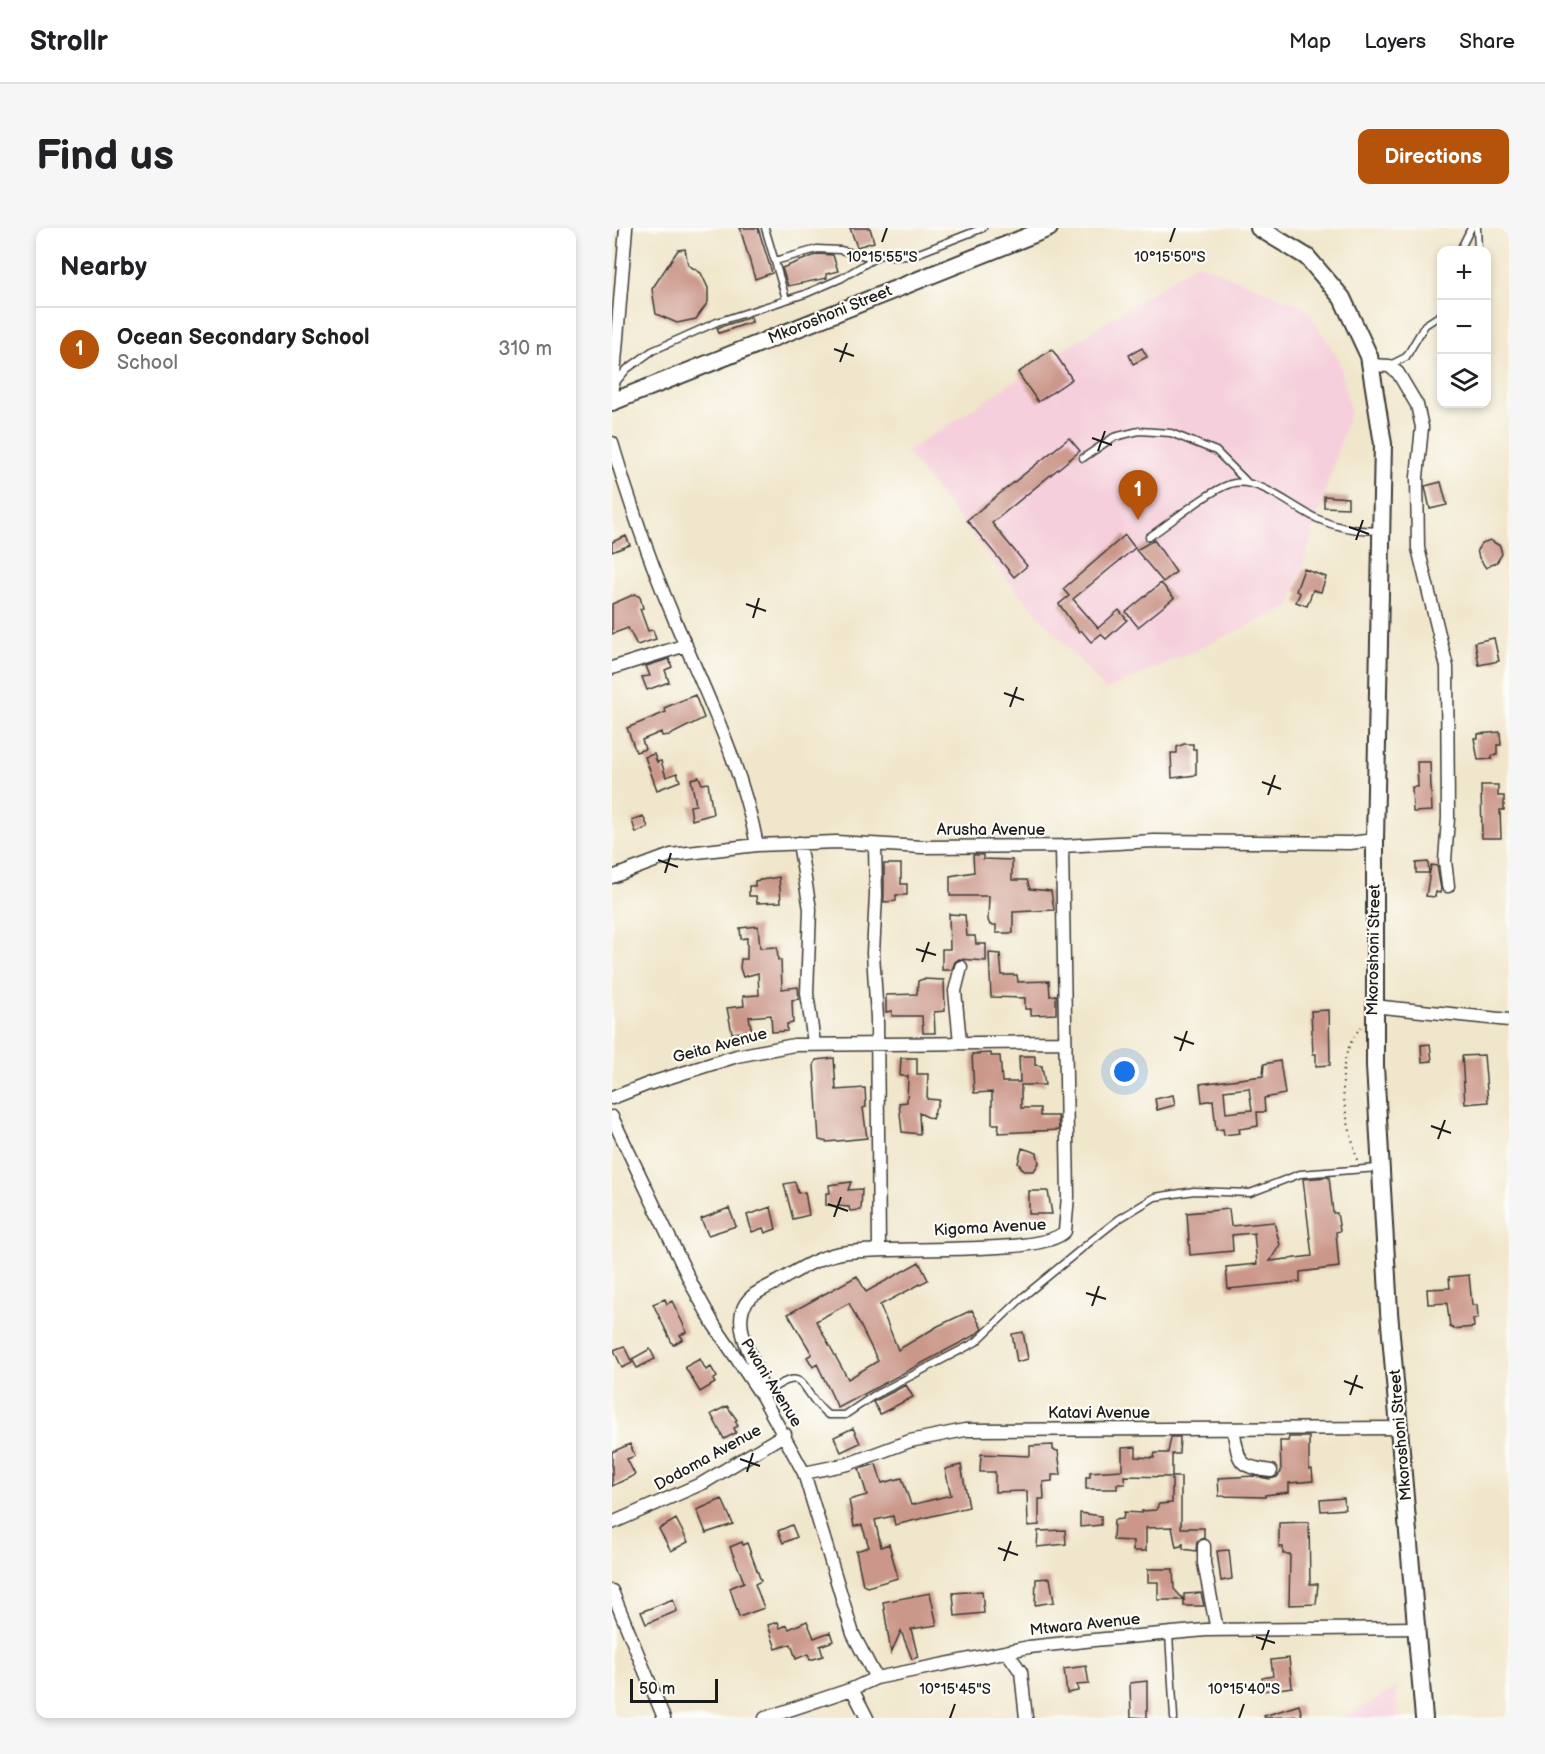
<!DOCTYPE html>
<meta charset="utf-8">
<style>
body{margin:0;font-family:"Balsamiq Sans",sans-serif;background:#f6f6f6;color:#202124}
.controls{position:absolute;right:18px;top:18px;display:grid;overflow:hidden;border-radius:12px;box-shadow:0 3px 9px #0003}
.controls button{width:54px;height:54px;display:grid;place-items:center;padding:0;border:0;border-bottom:2px solid #e0e0e0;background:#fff;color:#202124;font:30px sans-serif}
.scale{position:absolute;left:18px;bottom:15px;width:88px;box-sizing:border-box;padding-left:6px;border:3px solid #1c1c1c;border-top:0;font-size:16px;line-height:21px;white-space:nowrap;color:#1c1c1c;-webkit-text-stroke:4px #fdfcf7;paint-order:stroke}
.you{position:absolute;left:513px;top:844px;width:21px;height:21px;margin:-15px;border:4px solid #fff;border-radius:50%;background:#1a73e8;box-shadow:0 0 0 9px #1a73e833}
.badge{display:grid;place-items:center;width:39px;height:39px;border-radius:50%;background:#b45309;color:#fff;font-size:20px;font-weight:700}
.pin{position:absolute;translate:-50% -50px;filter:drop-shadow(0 2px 3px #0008)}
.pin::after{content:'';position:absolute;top:32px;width:21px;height:18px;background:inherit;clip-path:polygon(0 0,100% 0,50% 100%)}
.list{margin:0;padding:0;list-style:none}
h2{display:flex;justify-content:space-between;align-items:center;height:78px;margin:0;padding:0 24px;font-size:26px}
h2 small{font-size:20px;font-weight:400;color:#757577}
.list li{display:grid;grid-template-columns:39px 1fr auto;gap:18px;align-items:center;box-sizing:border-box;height:84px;padding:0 24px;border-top:2px solid #e0e0e0}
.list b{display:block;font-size:22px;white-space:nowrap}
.list p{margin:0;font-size:20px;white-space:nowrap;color:#757577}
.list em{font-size:20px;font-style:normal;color:#757577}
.icon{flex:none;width:33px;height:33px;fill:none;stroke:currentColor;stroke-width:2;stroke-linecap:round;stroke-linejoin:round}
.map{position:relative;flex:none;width:897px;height:1490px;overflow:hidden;border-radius:12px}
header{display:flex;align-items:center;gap:36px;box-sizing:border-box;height:84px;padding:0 30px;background:#fff;border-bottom:2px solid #e0e0e0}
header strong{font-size:28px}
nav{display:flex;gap:33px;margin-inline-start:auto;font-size:21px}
.intro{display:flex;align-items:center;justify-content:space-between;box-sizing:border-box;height:144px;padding:0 36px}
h1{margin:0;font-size:42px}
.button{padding:15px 27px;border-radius:12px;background:#b45309;color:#fff;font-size:21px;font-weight:700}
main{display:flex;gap:36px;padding:0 36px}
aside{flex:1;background:#fff;border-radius:12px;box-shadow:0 3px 9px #0003}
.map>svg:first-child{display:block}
.built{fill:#f5cfdb}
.building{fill:#cb978a;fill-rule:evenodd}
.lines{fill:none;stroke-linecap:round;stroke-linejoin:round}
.lane-casing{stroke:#3c3a36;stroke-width:9}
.street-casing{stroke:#3c3a36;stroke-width:15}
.secondary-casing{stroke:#3c3a36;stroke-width:20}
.path{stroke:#3c3a36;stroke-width:2;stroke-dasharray:1.5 4.5;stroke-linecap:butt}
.lane{stroke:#fff;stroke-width:6}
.street{stroke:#fff;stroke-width:12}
.secondary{stroke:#fff;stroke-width:16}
.ticks{fill:none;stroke:#1c1c1c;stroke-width:2}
.labels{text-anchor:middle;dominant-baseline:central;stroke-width:4.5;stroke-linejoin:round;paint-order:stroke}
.street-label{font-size:16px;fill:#1c1c1c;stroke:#fdfcf7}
.ticks-label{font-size:15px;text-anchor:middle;fill:#1c1c1c;stroke:#fdfcf7;stroke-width:4.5;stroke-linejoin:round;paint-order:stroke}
</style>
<header>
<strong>Strollr</strong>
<nav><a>Map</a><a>Layers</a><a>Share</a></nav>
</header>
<div class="intro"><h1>Find us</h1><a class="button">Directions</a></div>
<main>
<aside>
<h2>Nearby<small></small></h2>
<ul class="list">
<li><span class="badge">1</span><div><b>Ocean Secondary School</b><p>School</p></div><em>310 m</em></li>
</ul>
</aside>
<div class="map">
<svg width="897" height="1490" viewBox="0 0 897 1490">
<rect width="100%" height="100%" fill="#fdfcf7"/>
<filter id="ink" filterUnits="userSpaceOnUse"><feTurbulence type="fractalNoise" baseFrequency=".0167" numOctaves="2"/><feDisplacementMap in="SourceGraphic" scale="12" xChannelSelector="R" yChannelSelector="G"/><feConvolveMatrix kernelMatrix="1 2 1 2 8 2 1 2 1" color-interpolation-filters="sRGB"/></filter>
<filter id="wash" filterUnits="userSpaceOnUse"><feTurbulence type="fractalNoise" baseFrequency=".008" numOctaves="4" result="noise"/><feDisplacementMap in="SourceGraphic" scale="24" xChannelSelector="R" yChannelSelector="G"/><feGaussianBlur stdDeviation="1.35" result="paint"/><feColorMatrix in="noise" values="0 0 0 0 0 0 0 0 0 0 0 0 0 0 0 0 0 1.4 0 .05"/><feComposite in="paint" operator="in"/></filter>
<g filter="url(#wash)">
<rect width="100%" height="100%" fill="#f0e6cb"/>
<path class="built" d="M585,35L693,79L727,132L738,183L678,379L494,462L402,360L294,224Z
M785,1460L786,1490H730Z"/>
<g id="blocks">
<path class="building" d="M128,0H146L160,45L143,51Z
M238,0H258L262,14L245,19Z
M73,21L76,37L89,45L96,60V74L84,91L65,95L44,86L40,61L66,22Z
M206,26L221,27L226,43L214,46L215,50L176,58L170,40Z
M139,89L140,94L107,105L105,100Z
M530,120L535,129L521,136L517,127Z
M440,121L460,151L426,174L406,145Z
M457,210L468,223L380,295L415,338L402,349L355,292Z
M829,254L835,277L818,281L813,258Z
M712,268L736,270V280L712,279Z
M513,307L523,320L461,371L486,400L507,382L515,392L494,411L489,406L479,414L469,402L467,404L447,376L457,368L451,361Z
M14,308L18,317L0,324V314Z
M542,312L564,344L551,354L524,322Z
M878,312L888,318L890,326L885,334L874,340L867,330L865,322L870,315Z
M692,341L714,349L709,364L701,362L695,378L684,374L688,365L684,363Z
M549,355L562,370L526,399L514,384Z
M23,366L28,369L31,380L28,381L36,403L41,402L44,411L25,417L16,400L0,406V376Z
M882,410L887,433L867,437L863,414Z
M57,431L60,439L53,442L57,454L35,462L30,449L38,448L34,438Z
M83,467L92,490L58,507L50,508L49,504L30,512L33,521L24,524L15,500L54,484L52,480Z
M888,504L889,517H885V527L880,528V531L866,532L862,510H866V506Z
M572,516H581V521H584V547L560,550L559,525H565V519Z
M42,526L45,534L49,533L54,549L65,545L68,553L45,562L33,529Z
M805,534H818L820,583L801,584L800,559H806Z
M87,549L90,556L96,555L101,586L80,592L78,578L84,577L79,551Z
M869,557H886V568H892V582H888L889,610H870Z
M31,588L36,599L24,605L20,593Z
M361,627H371V631L400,632V652H415L418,661L439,663L442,682L401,684V705H384V697H378L376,692L377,668H338V648L362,644Z
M816,634L817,645H804V635Z
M272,636H289V656H295V667H284V673L272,674Z
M819,637L825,638L829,661L828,665L824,664L823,669L814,668Z
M167,649L169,674L145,675L144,668H137V658H143V653Z
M337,686L353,687L355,708H363L364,716H374V733L347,731L343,734L340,742H330V721H338Z
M146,698L148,720L165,719L166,732H169L170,761L186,759L187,771L180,772L181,795L175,796V803L160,804L159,787L137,789L141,809L130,811L129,804L120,805L115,780L132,778L131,768L147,767L146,745L131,749L128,740L129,731H135V710L129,711L128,700Z
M377,725L388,726L390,747H405L406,754L437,753L438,768L444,767V786L419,787V781H413V770L379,769Z
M311,751L332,752L333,783L322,784L323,805H311L310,788H280V783L274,784V767L305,766L306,753Z
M717,782L718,837L704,838V826H701L699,783Z
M818,816L820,833L810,834L809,817Z
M379,825V828H388L390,854H408L407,828H423V837L430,838L433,857H409V880H428V888H446L447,902L386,905L387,896H380V864L362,865L360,826Z
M872,827L876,874L853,876L850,828Z
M222,830L224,862L253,860L254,879L251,880L255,910L215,914L207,912L202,837L204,832Z
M289,830H305V846H316L315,871L327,872L320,891L307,885L308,906L290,904L287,875L295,874L296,848H288Z
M668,833L673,866L652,870L653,884H645L646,898L627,901L628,905L612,907L611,901L604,902L601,872L590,874L588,856L651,848L652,836ZM637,860L640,882L614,885L612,863Z
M561,867L563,877L545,882L543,871Z
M410,920L425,925L427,935L422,943H412L406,935Z
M717,949L721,985H725L728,1003L724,1004L727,1039L688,1044V1054L616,1061L614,1039L645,1036L642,1005L620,1007L621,1023L578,1027L575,985L617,981L619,998L662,994L668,1017L658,1033L700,1028L691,951Z
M183,954L186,965L193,964L197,987L181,991L172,956Z
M239,954L236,962L250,961L249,982L238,983L237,979L214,977V965H218L217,957Z
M417,963H436L440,986H417Z
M159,979L164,1001L153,1005L151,1000L140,1004L135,987Z
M117,980L124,998L96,1007L89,991Z
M307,1034L316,1052L268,1077L286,1122L326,1098L360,1082L370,1101L363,1107L226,1180L205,1136L201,1139L195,1129L200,1126L176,1086L245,1048L254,1064ZM237,1075L266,1133L236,1151L204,1093Z
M857,1047L860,1077H865L866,1090L861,1091L862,1099L842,1101L838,1099L835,1075L816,1076L815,1061L838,1060L837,1049Z
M53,1071L55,1076L60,1073L75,1104L68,1107L71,1111L61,1117L41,1076Z
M411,1104L416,1131L405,1134L400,1106Z
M12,1118L20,1135L10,1140L2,1122Z
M38,1121L43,1131L25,1140L20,1131Z
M88,1131L94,1142L99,1139L105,1149L101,1152L103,1155L88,1164L73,1139Z
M294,1157L301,1169L268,1186L261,1174Z
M115,1178L125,1192L123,1193L126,1198L122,1200L124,1205L112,1211L99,1186Z
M241,1200L248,1215L229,1224L222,1209Z
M559,1209H568L567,1226H560V1249L512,1248L513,1256H505V1261H474V1249H478V1244L510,1242V1220L524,1219V1229L542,1230L543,1225H556Z
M677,1209H697V1241H700L701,1253L677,1255V1264L653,1267V1269L607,1268L606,1250L642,1248L658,1251L665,1249L669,1244L668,1213H676Z
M18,1216L23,1228L15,1231L23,1247L0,1258V1224Z
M441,1217V1222L446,1223L449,1247H440V1253L431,1254L432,1271H427V1297L416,1298L415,1263L383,1264V1244H368L369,1226L418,1228V1218Z
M264,1236L270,1255L290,1250L299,1277L339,1267L333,1241L349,1237L357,1279L283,1297L281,1288L263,1292L269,1319L277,1316L286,1350L255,1359L251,1357L244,1323L257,1319L250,1297L242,1298L237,1272L255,1267L247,1241Z
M560,1249H569V1300H592V1310L585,1313L584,1323L571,1321V1314L569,1318L564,1319L560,1299L534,1300V1323H521V1313L501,1312L502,1292L511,1291L512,1284L530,1285V1283L544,1282L547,1276L560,1275Z
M732,1270L733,1281L709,1283L708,1272Z
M110,1271L121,1296L94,1305L85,1282Z
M468,1285L489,1288V1297L468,1299Z
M64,1291L76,1314L59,1323L47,1301Z
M697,1294L698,1356H706L704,1376L677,1377L678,1326H671V1319H667V1295Z
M180,1297L185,1309L171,1315L166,1303Z
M453,1302L454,1316L425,1319L426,1303Z
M130,1314L131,1317L135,1315L149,1353L143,1356L152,1380L127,1389L118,1360L132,1354L118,1319Z
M617,1322L620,1351L609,1353L605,1323Z
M536,1341H561L562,1361L572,1372H546V1354H536Z
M438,1350L442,1374L423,1377L424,1351Z
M370,1363L372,1385L343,1388L341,1365Z
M318,1365L325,1397L299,1401L306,1429L300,1431L289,1403L279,1425L271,1374Z
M589,1365L592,1378H572V1366Z
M61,1371L65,1383L34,1396L29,1384Z
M195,1393L202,1410L218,1404L221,1413L208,1418L211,1428L198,1432L196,1426L184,1431L179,1416L164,1421L156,1397L166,1394L168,1400L175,1397L177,1401Z
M677,1430L680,1459L651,1463L650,1450L661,1448L659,1432Z
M474,1438L477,1456L465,1457L466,1463L455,1465L452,1441Z
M535,1453V1490L519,1489L518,1455Z
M687,1477L690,1488L653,1490L652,1488Z"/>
</g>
</g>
<g filter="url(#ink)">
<use href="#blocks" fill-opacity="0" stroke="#3c3a36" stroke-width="1.5"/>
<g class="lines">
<defs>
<path id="lane" d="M153,0L174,71
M865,0L866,22
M848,22L859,0
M163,33L205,21L228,22L262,30
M778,137L794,129L813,97L830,86
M4,154L15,141L40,123L105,94L193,66L230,50L268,27L284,29L302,27L371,0
M471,230L502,209L527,203L559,205L604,223L634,253
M537,309C558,295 595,264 618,256C645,247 681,280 706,291C726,300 748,304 769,302
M150,1168C198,1132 185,1163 216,1187H233L261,1168L364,1114L412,1068L479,1013L507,991L543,969L582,963L638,965L688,946L766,940
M557,1406L562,1490"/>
<path id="street" d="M759,137L777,138L786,145L805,177L810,199L805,249L806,320L835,439L836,590L833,633L836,658
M0,171L14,0
M0,215C18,276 39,337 64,395C95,468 130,538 145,617
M0,440L74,417
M187,615L198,681L195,765L202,815
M263,617L264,667L261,725L265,790L267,1020
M0,649L59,627L145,617L224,614L310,619L450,618L542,613L738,615L763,612
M761,778L897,792
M348,814L343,763L349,739
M0,870L36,856L125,828L182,817L453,814
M0,889L81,1059L102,1097L150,1168L192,1245L241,1406L264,1450
M150,1168C150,1139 124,1112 130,1084C134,1067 152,1061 167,1053C186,1042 206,1029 229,1025C271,1017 433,1029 453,1003L456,968L450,618
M621,1201C628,1235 624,1238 659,1243
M192,1245L236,1236L298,1213L353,1202L788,1200
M0,1295L91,1255L173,1206
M592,1318V1335L605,1402
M0,1363L52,1490
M395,1424L409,1444L414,1490
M240,1461L255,1490
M153,1490L240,1461L264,1450L417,1419L482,1412L594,1402L807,1400"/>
<path id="secondary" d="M647,0L695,29L730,70L757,128L771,216L763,612V838L777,1084L812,1490
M0,174L437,0"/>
</defs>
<use href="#lane" class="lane-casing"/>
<use href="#street" class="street-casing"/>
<use href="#secondary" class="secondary-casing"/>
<path class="path" d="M745,932C735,889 717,837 749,799"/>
<use href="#lane" class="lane"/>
<use href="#street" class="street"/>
<use href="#secondary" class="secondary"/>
</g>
</g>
<path class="ticks" d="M270,14L275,0M558,14L563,0M222,121L242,128M228,134L235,115M480,210L500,217M486,223L493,203M737,299L757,306M744,312L751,292M134,376L154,383M141,390L147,370M392,465L412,472M398,479L405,459M650,554L669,561M656,567L663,547M46,632L66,639M53,645L59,625M304,721L324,727M310,734L317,714M562,809L582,816M568,823L575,803M819,898L839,905M826,911L833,892M216,976L236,983M222,989L229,969M474,1065L494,1071M480,1078L487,1058M732,1153L751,1160M738,1167L745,1147M128,1231L148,1238M135,1244L141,1225M386,1320L406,1327M392,1333L399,1313M644,1409L663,1415M650,1422L657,1402M338,1490L343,1476M627,1490L632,1476"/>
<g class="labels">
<g class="street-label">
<text transform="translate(218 87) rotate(-22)">Mkoroshoni Street</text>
<text x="379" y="602">Arusha Avenue</text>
<text transform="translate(762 722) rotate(-89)">Mkoroshoni Street</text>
<text transform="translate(108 818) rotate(-15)">Geita Avenue</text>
<text transform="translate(378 1000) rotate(-3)">Kigoma Avenue</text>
<text transform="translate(159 1155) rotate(58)">Pwani Avenue</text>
<text x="487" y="1185">Katavi Avenue</text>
<text transform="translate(789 1207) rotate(-95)">Mkoroshoni Street</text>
<text transform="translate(96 1230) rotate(-29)">Dodoma Avenue</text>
<text transform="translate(473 1397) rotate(-6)">Mtwara Avenue</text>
</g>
</g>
<g class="ticks-label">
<text x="270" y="34">10°15'55"S</text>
<text x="558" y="34">10°15'50"S</text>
<text x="343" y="1466">10°15'45"S</text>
<text x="632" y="1466">10°15'40"S</text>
</g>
</svg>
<div class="controls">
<button>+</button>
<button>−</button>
<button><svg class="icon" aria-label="layers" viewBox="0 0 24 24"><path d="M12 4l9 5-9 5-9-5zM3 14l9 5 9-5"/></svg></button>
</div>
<div class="scale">50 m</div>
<div class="you"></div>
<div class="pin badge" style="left:526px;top:292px">1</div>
</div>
</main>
